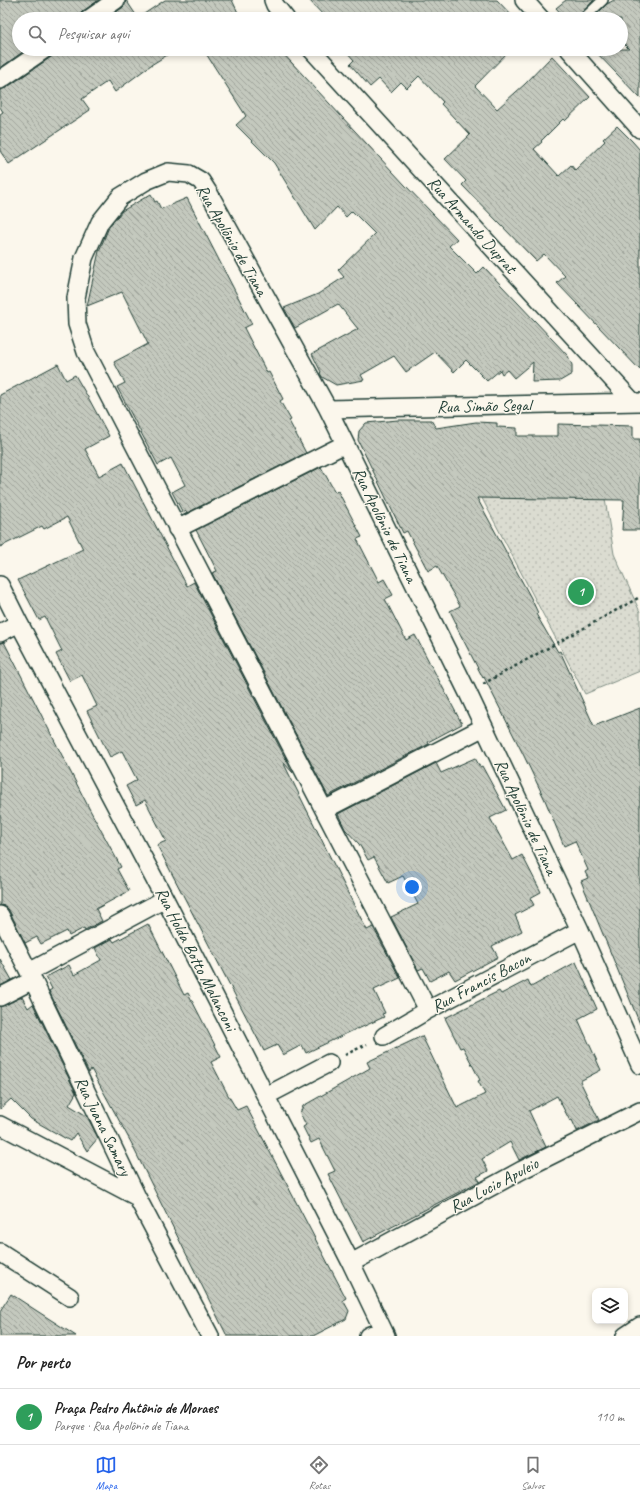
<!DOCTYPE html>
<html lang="pt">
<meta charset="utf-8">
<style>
body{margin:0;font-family:Caveat,sans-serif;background:#f2f2f2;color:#222}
.controls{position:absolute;right:12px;bottom:12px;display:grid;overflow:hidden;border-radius:8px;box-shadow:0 2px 6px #0003}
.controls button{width:36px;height:36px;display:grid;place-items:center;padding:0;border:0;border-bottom:1px solid #e0e0e0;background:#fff;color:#222;font:20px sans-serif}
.you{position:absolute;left:412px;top:887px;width:14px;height:14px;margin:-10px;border:3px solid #fff;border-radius:50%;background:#1a73e8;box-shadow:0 0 0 6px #1a73e833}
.badge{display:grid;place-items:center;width:26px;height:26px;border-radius:50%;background:#2563eb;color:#fff;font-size:13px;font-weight:700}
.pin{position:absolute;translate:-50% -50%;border:2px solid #fff;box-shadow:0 1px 4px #0006}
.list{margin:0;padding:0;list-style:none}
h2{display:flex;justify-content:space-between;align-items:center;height:52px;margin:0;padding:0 16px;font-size:17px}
h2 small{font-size:13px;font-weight:400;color:#767676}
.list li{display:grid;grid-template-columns:26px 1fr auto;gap:12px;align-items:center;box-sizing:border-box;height:56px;padding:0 16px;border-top:1px solid #e0e0e0}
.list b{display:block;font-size:15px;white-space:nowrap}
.list p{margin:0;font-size:13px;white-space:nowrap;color:#767676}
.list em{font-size:13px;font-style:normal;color:#767676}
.icon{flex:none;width:22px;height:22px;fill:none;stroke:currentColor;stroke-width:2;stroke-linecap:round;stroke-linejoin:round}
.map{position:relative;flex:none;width:640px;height:1336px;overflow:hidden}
.search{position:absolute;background:#fff;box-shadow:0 2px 6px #0003;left:12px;right:12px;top:12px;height:44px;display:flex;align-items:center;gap:10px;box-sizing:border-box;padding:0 14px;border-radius:22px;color:#767676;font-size:15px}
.sheet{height:108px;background:#fff}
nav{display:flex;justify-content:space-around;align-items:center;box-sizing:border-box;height:56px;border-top:1px solid #e0e0e0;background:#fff;font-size:11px;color:#767676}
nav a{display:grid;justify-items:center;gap:2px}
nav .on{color:#2563eb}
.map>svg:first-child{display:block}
.park{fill:url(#park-dots);stroke:#7d8c82}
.building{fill:url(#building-back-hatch);stroke:#1f3d34}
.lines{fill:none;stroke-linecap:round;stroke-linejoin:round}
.service-casing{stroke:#1f3d34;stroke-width:12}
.minor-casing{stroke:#1f3d34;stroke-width:20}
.path{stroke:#1f3d34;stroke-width:2.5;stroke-dasharray:3 3;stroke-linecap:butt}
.service{stroke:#fbf7ec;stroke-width:9}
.minor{stroke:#fbf7ec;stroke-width:17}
.labels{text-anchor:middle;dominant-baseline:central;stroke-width:3;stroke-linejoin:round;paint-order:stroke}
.street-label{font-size:17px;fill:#1f3d34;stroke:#fbf7ec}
</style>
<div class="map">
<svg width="640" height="1336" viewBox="0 0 640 1336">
<defs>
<pattern id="park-dots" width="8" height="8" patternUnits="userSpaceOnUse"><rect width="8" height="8" fill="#dbdcd1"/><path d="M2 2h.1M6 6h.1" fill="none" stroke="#bcbeb4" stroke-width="1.8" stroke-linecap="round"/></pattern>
<pattern id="building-back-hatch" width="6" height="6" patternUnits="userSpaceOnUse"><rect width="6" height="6" fill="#c4c9be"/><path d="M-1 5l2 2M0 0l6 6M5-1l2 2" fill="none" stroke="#9fa49b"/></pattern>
</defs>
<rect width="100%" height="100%" fill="#fbf7ec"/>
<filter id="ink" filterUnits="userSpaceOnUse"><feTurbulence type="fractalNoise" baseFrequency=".025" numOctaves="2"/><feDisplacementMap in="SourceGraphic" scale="8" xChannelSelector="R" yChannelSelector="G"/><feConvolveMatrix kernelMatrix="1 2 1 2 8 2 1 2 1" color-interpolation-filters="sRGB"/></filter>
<g filter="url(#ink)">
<path class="park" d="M474,483L603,487L614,554L640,612V671L585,694Z"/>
<path class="building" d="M0,0H99L83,11L80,14L79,19H19V49H27L0,68Z
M126,0L138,18L165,0H232L241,19H106L122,8L125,5Z
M309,0H497L515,19H322L324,16Z
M566,0H594L576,19H566L556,8Z
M614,0H640V98L593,49H629L621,41V19H601L597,14L607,4Z
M55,49H177L151,65L115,92L108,81L82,99L90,110L9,164L0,151V114L3,112L0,107V90L6,88L51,57L54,54Z
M203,49H279L405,185L457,239L449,246L477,274L484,267L568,356L572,365V374L560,381L532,382L533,362L514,378L507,370L502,374L500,370L487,381L466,360L454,372L435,352L406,372L394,356L361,375L364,380L336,385L322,377L320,373L321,372L312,354L358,329L338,304L295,328L284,308L318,294L344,277L338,270L375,234L352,211L346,217L337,207L315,230L274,163L236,125L246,116Z
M344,49H511L475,86L497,109L525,84L552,56L590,97L565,121L563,119L541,141L542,142L534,149L559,176L571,165L575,170L605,141L603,139L617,126L632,141L640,150V370L557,283L565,276L544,254L536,261L462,185L466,181L445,159L470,135L441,104L443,102L419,76L407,88L401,82L391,92L379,79L370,87L350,64L354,60Z
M151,194L155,202L157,201L161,209L187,198L252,324L244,328L267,373L269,372L283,399L280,401L291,420L289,421L306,453L187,513L186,511L183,513L172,492L185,485L171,458L158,465L117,387L125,383L114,362L148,344L122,292L87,306L99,251L109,227L122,211Z
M58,364L66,380L75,375L89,399L109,436L85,449L99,476L123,463L187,586L194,582L293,773L283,762L353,903L367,930L373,927L400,978L374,990L385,1013L382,1014L384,1017L358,1029V1028L306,1053L302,1045L283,1055L277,1045L264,1051L157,845L166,841L145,800L136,805L126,786L137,780L122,751L110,757L87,711L97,706L82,675L70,681L56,654L62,651L45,617L39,620L18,580L83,549L67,517L44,529L42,526L0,547V395Z
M398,420H431L436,428L476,422L497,423V427L517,428V436H558V424L633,426V439H640V530H622L624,500L477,498L531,598L538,613L536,614L558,652L560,651L594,726L640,708V1024L581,881L588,878L585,872L588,870L575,841L564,846L545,800L524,756L484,677L483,678L456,626L457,625L450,611L460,606L437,566L428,571L407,531L403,533L358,440L359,431L366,423Z
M321,467L335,492L338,491L362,537L357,539L379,582L384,579L393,595L385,599L406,640L415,635L462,724L428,742L429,744L328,796L212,573L217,571L196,530Z
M4,642L90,810L121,867L117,869L129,891L96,909L102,921L85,930L84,928L69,936L67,931L41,944L37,937L25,943L9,910L5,906L0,905V643Z
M475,758L480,767L482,766L506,810L490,818L513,860L522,855L541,892L530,898L534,905L515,915L522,931L492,946L498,957L455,980L449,971L430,981L423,968L418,970L391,917L418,904L403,876L388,883L374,857L368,860L359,844L345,829L338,814L436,763L441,773Z
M148,924L184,995L188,993L221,1057L211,1062L228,1095L237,1110L246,1106L346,1298L343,1300L349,1311L346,1319L313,1336H227L132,1145L133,1146L91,1069L89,1073L49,991L52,989L46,977L69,965L74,975L101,960L95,948L112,939L114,942Z
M0,959L12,980L0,986Z
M576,962L597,1009L578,1019L601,1070L580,1081L599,1120L577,1131L572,1120L570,1121L557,1096L529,1111L546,1147L519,1160L510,1142L482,1159L488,1171L477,1177L480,1181L363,1242L328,1174L335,1171L319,1139L311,1143L303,1127L306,1125L300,1113L303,1106L370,1068L367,1062L422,1036L457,1108L485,1094L478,1081L480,1080L463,1047L460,1048L445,1018L499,991L501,994L528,980L531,987Z
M22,997L28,1008L33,1004L76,1093L69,1105L87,1116L98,1138L87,1151L76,1133L70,1141L31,1119L11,1099L0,1109V1007Z
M11,1294L37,1311L76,1336H0V1311Z"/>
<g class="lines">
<defs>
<path id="service" d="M583,19L603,0"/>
<path id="minor" d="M273,0L275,5L286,19
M524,0L541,19
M89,19L116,0
M311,49L633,402
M569,49L640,129
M0,80L45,49
M328,409L639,402
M177,529L345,444
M0,585L19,623L165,899L351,1263L386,1336
M0,633L19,623
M324,810L484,727
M0,915L29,972L137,1197L210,1336
M29,972L165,899
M0,997L33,980
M428,1010L86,352L77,324L76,298L84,258L100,222L120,197L146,181L168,172L189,174L201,181L210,195L328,409L468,693L580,930L640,1065
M384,1036L428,1010L580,930
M266,1096L329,1063
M0,1125L137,1197
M0,1252L70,1297
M351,1263L522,1170L640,1111
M368,1336L382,1330
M625,1336L640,1326"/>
</defs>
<use href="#service" class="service-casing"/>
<use href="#minor" class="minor-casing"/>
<path class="path" d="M483,684L640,597
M345,1055L367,1044"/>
<use href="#service" class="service"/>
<use href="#minor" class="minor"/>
</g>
</g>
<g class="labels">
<g class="street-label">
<text transform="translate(472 225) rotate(48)">Rua Armando Duprat</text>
<text transform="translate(232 240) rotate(60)">Rua Apolônio de Tiana</text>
<text transform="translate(484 406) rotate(-1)">Rua Simão Segal</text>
<text transform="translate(385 525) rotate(64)">Rua Apolônio de Tiana</text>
<text transform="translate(526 817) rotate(65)">Rua Apolônio de Tiana</text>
<text transform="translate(196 959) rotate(63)">Rua Holda Botto Malanconi</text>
<text transform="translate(481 982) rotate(-28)">Rua Francis Bacon</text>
<text transform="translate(103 1126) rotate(64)">Rua Juana Samary</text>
<text transform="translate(494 1185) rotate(-28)">Rua Lucio Apuleio</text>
</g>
</g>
</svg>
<div class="controls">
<button><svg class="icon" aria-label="layers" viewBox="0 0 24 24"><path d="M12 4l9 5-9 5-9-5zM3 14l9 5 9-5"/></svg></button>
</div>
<div class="you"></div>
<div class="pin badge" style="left:581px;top:592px;background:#2e9e5b">1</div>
<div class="search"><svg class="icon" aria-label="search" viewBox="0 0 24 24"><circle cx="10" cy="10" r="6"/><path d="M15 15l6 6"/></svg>Pesquisar aqui</div>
</div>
<section class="sheet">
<h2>Por perto<small></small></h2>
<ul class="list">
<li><span class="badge" style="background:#2e9e5b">1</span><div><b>Praça Pedro Antônio de Moraes</b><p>Parque · Rua Apolônio de Tiana</p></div><em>110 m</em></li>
</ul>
</section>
<nav>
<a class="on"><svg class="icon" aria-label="map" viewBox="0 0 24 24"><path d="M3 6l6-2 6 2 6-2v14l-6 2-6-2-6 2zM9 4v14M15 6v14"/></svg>Mapa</a>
<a><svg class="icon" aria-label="directions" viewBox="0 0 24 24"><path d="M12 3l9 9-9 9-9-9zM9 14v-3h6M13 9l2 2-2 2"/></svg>Rotas</a>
<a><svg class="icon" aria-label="saved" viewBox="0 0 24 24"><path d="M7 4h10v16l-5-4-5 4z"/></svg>Salvos</a>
</nav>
